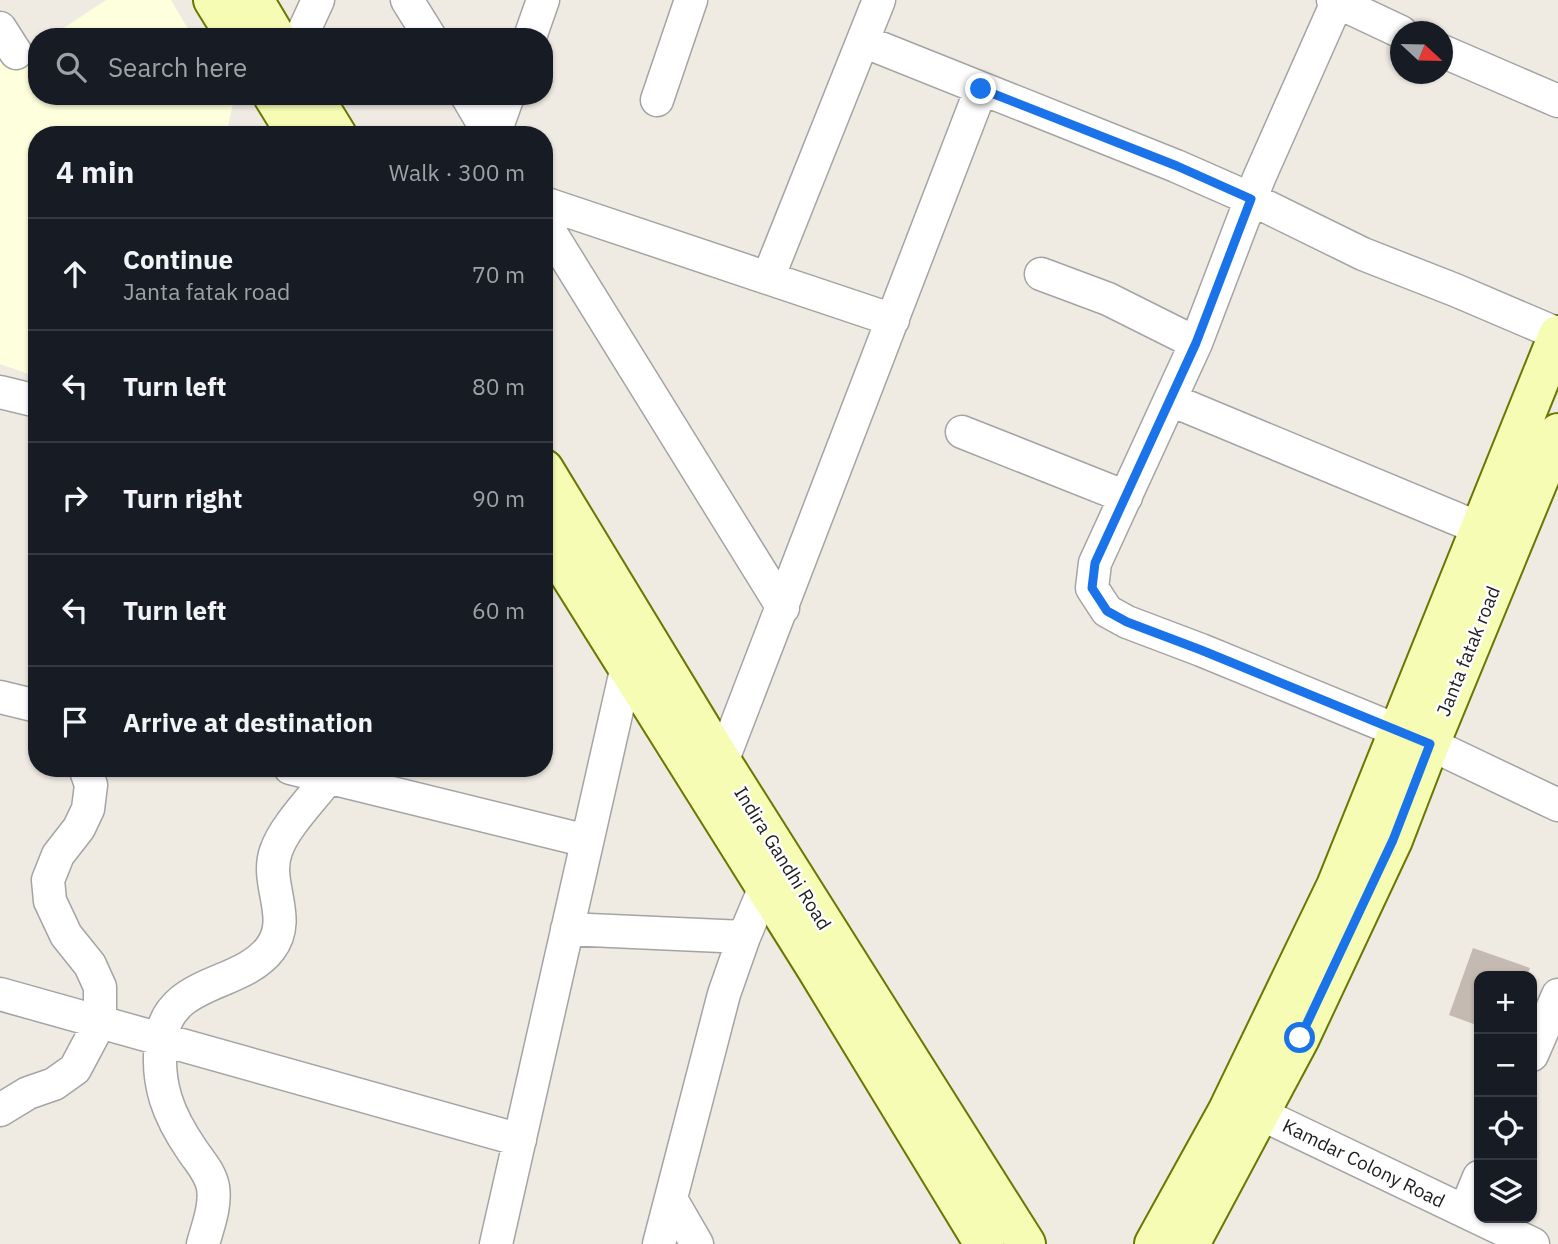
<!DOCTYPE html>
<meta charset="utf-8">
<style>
body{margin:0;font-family:"IBM Plex Sans",sans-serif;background:#242831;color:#f1f3f6}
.controls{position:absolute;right:21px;bottom:21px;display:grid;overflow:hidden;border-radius:14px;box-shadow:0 2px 5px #0004}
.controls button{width:63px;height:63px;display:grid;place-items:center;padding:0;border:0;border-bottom:2px solid #363941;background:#171b24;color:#f1f3f6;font:35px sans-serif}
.compass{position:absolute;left:1390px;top:21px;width:63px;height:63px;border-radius:50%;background:#171b24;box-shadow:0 2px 5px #0004;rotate:112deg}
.stop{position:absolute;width:21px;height:21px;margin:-16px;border:5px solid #1a73e8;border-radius:50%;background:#fff}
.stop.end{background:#1a73e8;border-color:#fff;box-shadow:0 2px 7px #0008}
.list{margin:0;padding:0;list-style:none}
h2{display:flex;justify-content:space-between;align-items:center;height:91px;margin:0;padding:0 28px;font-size:30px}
h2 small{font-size:23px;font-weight:400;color:#9ea1a6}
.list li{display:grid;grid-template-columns:46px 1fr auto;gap:21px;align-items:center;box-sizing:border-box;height:112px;padding:0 28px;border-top:2px solid #363941}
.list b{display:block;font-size:26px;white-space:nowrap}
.list p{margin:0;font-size:23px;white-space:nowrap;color:#9ea1a6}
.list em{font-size:23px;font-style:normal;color:#9ea1a6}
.icon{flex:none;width:38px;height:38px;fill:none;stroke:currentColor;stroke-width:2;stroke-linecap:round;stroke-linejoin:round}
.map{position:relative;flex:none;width:1558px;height:1244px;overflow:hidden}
.search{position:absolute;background:#171b24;box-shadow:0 2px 5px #0004;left:28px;top:28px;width:525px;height:77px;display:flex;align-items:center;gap:18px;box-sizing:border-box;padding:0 24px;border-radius:28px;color:#9ea1a6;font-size:26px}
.panel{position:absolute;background:#171b24;box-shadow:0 2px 5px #0004;left:28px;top:126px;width:525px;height:651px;border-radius:28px}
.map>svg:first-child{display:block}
.education{fill:#feffdc}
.building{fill:#c4bab2}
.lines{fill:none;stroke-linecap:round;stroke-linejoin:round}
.street-casing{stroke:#a4a4a4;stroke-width:35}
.secondary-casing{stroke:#677900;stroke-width:42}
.street{stroke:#fff;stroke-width:32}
.secondary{stroke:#f6fcb3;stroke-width:38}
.route{stroke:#1a73e8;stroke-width:9}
.labels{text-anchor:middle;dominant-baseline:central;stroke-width:5;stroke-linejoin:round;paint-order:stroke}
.street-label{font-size:19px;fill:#1d1d1d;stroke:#fff}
</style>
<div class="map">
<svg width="1558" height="1244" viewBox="0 0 1558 1244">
<rect width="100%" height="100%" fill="#efebe3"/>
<path class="education" d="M106,0H171L193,37H50Z
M37,45V96H229L233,104L226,135H37V377L0,364V47L26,52Z"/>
<path class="building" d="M1473,948L1530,968L1527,976H1479V1026L1449,1015Z"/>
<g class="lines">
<defs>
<path id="street" d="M407,0L430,37
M1333,0L1401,32
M1338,0L1259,178L1196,343L1095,563L1092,588L1107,611L1127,622L1201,650L1430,744L1558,805
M0,28L16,53
M301,37L318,0
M530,37L543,0
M863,41L1176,166L1251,199L1363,254L1455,290L1558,334
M1442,51L1558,101
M467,96L490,135
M657,100L691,0
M494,135L508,96
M544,203L893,320
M544,222L783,608
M1041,274L1108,299L1196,343
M768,278L879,0
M0,392L37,401
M1171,400L1481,529
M962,432L1126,497
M0,697L37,706
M722,762L981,89
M290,768L587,841
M567,929L744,937
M0,994L520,1140
M1532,1055L1558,995
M1240,1104L1533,1244
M0,1110L28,1093L54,1084L75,1069L100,1022V987L90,965L66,935L50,901L48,880L58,855L79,828L88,809L91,785L85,768
M671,1199L697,1244
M1465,1211L1479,1177
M203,1244C208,1226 216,1206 213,1187C210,1172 200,1162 192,1150C168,1115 156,1084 161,1041C167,979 240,988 270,949C294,918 264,884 276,851C284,827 312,799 328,778
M496,1244L627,666
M659,1244L724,994L744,937L765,887"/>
<path id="secondary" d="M213,0L236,37
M254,0L276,37
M273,96L297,135
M313,96L337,135
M544,469L722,762L1026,1244
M544,534L816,968L984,1244
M1154,1244L1227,1112L1336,886L1558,335
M1190,1244L1300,1038L1393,840L1430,744L1558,433"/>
</defs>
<use href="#street" class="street-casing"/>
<use href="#secondary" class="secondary-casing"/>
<use href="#street" class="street"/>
<use href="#secondary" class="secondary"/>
</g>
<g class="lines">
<path class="route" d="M981,89L1177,166L1251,199L1196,343L1095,563L1092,588L1107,611L1127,622L1201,650L1430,744L1393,840L1300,1038"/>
</g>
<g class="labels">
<g class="street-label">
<text transform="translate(1468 651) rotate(-68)">Janta fatak road</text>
<text transform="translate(783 858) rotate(58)">Indira Gandhi Road</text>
<text transform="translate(1364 1163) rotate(26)">Kamdar Colony Road</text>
</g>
</g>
</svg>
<div class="controls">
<button>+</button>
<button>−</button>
<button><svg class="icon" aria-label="locate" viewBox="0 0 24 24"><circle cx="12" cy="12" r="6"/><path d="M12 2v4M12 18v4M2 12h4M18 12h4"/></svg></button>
<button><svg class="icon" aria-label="layers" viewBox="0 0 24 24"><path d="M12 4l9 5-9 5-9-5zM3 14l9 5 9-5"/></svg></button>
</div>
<svg class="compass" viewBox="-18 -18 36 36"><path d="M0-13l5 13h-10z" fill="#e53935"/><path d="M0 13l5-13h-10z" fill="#9ea1a6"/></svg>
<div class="stop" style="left:1300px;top:1038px"></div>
<div class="stop end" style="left:981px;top:89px"></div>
<div class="search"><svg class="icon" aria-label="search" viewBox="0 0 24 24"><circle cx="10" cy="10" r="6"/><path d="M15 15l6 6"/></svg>Search here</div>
<section class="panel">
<h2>4 min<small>Walk · 300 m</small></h2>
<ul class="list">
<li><svg class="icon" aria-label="ahead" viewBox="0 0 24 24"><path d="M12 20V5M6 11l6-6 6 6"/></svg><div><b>Continue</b><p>Janta fatak road</p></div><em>70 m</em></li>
<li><svg class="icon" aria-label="left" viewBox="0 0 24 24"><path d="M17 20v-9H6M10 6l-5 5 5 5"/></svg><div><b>Turn left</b></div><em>80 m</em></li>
<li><svg class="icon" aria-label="right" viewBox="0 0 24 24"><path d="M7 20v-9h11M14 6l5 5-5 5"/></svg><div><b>Turn right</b></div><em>90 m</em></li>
<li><svg class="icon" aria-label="left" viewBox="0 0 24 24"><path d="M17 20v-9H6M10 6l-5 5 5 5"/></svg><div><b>Turn left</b></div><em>60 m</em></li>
<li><svg class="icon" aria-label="arrive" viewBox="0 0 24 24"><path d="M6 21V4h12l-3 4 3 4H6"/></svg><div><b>Arrive at destination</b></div></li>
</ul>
</section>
</div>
